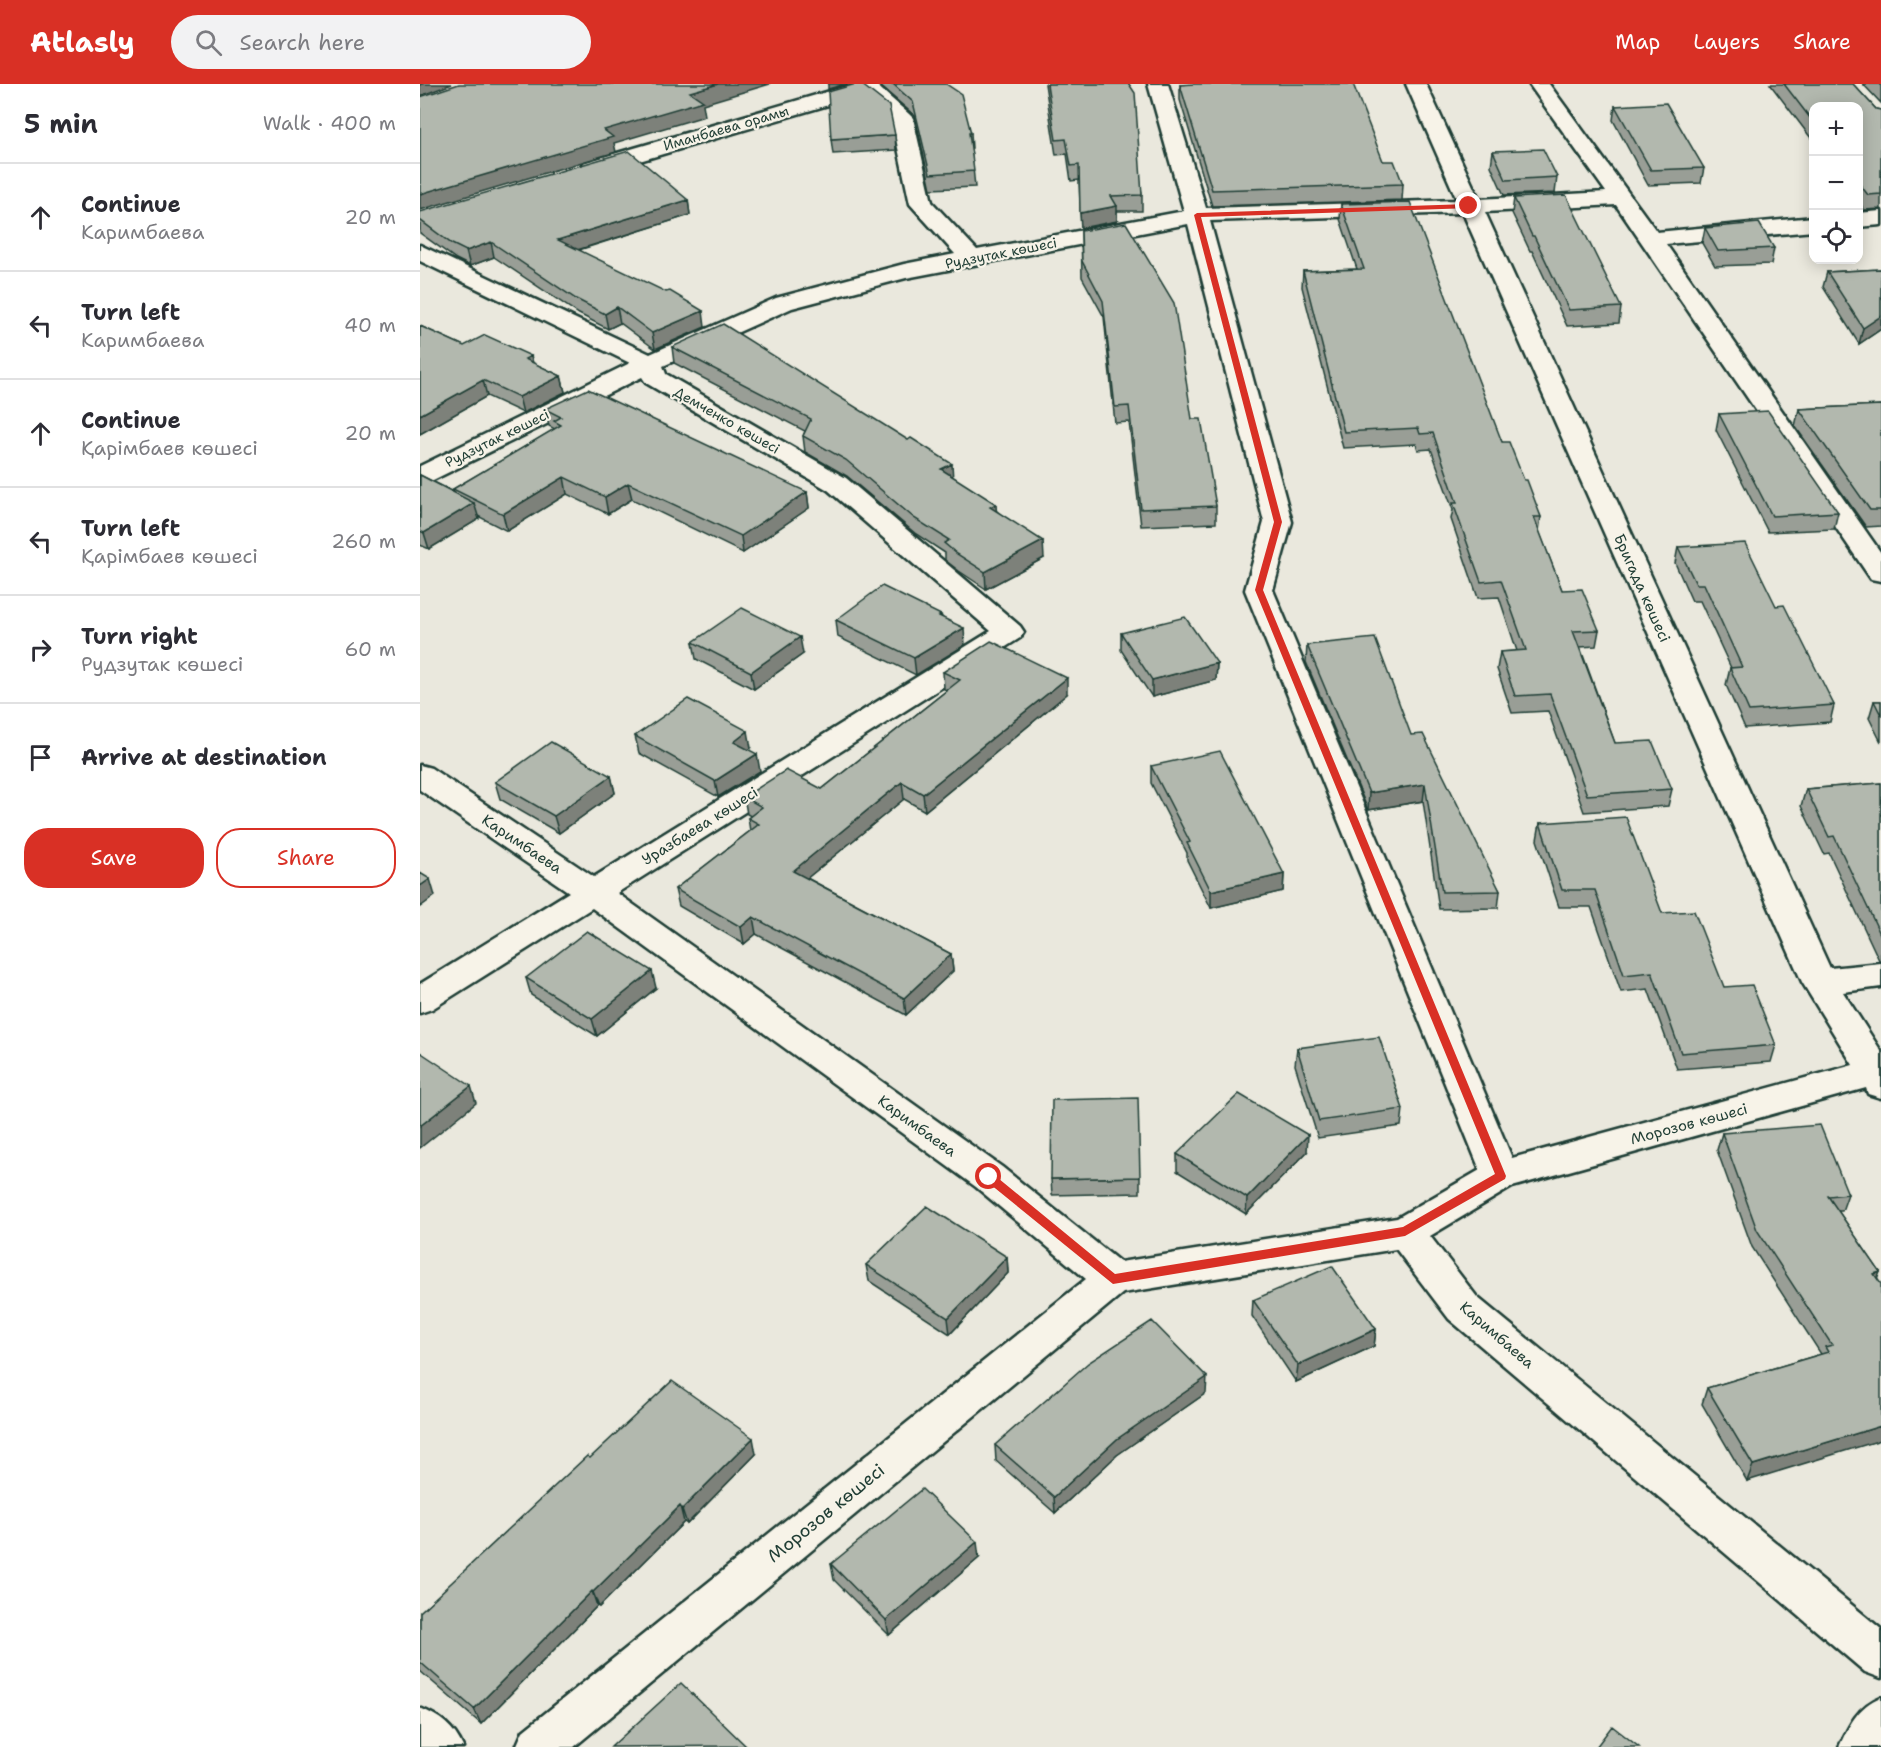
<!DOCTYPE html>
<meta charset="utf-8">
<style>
body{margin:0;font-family:"Shantell Sans",sans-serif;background:#f2f2f3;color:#2b2b33}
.controls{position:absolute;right:18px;top:18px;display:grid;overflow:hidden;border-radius:12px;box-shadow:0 3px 15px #0003}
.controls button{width:54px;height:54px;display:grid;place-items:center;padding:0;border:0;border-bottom:2px solid #e1e1e2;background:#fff;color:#2b2b33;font:30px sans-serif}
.stop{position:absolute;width:18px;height:18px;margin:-14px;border:4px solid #d93025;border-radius:50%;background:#fff}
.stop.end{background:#d93025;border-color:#fff;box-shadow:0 2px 6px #0008}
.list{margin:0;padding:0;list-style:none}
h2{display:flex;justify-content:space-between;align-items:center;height:78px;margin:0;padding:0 24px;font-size:26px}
h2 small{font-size:20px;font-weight:400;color:#7c7c81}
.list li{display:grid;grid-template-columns:39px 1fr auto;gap:18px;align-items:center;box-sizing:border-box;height:108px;padding:0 24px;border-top:2px solid #e1e1e2}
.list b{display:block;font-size:22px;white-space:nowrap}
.list p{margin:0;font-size:20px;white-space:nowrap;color:#7c7c81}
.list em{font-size:20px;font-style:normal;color:#7c7c81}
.actions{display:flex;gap:12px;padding:18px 24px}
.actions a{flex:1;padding:14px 0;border:2px solid #d93025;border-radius:24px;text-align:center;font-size:21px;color:#d93025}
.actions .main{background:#d93025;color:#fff}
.icon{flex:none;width:33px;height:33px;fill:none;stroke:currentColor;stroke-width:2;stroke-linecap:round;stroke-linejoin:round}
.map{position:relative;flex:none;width:1461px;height:1663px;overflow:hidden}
header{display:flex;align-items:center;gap:36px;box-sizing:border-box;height:84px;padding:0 30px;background:#d93025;color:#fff}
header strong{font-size:28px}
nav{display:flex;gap:33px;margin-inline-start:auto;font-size:21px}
.search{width:420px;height:54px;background:#f2f2f3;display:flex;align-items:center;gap:15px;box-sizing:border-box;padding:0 21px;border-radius:33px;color:#7c7c81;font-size:22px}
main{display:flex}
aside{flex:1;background:#fff}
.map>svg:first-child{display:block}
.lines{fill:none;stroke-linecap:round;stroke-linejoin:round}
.street-casing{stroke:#1f3d34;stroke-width:5}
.street{fill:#f7f3e8;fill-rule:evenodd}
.wall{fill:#999e96;stroke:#1f3d34;stroke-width:1.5}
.shaded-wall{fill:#7d817a;stroke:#1f3d34;stroke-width:1.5}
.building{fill:#b2b8ae;stroke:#1f3d34;stroke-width:1.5}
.route{fill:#d93025}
.labels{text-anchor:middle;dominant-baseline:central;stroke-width:4.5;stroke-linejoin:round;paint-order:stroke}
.far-street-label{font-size:14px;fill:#1f3d34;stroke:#f7f3e8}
.street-label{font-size:15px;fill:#1f3d34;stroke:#f7f3e8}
.near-street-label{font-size:18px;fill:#1f3d34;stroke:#f7f3e8}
</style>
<header>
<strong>Atlasly</strong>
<div class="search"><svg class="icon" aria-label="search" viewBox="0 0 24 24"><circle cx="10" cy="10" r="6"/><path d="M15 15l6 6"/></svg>Search here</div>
<nav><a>Map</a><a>Layers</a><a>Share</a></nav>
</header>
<main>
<aside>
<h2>5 min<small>Walk · 400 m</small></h2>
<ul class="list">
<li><svg class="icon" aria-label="ahead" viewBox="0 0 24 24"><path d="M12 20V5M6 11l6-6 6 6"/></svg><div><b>Continue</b><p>Каримбаева</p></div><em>20 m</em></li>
<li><svg class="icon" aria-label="left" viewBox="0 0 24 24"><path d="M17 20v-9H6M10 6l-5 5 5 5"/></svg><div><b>Turn left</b><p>Каримбаева</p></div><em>40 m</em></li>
<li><svg class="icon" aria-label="ahead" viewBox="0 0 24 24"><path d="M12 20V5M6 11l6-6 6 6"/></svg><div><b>Continue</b><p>Қарімбаев көшесі</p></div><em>20 m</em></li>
<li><svg class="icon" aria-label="left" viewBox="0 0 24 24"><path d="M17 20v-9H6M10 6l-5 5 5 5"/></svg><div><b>Turn left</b><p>Қарімбаев көшесі</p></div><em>260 m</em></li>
<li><svg class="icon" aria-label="right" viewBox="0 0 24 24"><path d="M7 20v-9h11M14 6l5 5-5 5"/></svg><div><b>Turn right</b><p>Рудзутак көшесі</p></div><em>60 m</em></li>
<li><svg class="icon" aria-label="arrive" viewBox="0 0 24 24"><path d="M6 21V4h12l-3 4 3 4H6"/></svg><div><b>Arrive at destination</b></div></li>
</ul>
<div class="actions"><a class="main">Save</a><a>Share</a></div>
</aside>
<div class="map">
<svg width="1461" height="1663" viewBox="0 0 1461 1663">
<rect width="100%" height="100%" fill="#eae8dd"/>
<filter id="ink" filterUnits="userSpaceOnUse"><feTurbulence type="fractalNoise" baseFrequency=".0167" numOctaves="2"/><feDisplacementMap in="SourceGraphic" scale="12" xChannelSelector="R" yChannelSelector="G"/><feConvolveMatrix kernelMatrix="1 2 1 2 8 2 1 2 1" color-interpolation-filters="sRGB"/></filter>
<g filter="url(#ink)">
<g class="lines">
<defs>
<path id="street" d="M434,0H455L489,30L493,34L512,118L557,166L764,127L728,0H748L786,124L1037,116L986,0H1006L1059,115L1186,108L1109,0H1129L1237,148L1394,133V147L1246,160L1461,469V497L1451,495L1196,121L1065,128L1410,884L1461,879V903L1423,908L1461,967V1014L1448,1010L1446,1004L1092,1103L1010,1152L1057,1213L1461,1545V1594L1445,1588L1029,1235L976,1165L703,1209L154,1663H96L103,1647L666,1195L556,1103L172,824L12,925L0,929V900L149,808L0,706V681L11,684L174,793L571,547L408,406L226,299L222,293L9,398L0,400V382L210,279L0,177V161L230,270L356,214L484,180L535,170L490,120L472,36L442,11L179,89L171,91L163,89L160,84L163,79ZM1043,129L1382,898L1433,981L1092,1074L853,506L872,438L790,137ZM768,140L844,438L825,506L1060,1086L977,1134L700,1178L582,1083L197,809L600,554L604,548L600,542L426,394L246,290L243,282L372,224L486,194Z
M1461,127V141L1438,143V129Z
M1461,1613V1663H1419C1429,1641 1438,1622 1461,1613Z
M0,1624C20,1632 34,1643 43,1663H0Z"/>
</defs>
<use href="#street" class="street-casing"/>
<use href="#street" class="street"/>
</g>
<path class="wall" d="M458,0H526L551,49L552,64H551L555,103L511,105L495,32Z
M625,0H709L722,111V127H697V137L661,144L659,96L651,97L647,70L636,71Z
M1350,0H1433L1456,25L1461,26V125L1445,126L1438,118V22H1394V58Z
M1443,0H1461V19Z
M760,1L963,77L983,100L982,116L792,122L760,16Z
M1195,22L1284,84L1281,99L1228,101L1193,36Z
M475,51L476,66L413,70L411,55Z
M1073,67L1137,93L1135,109L1084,111L1071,82Z
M1094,114L1201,223L1199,239L1147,242L1112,167H1110L1092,129Z
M268,116L270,131L159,166L285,243L235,265L200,239L188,245L159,230L74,173L50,182L36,175L0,149V128Z
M921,120L1082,358L1104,396L1121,433L1119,447L1142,506L1179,546L1176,562L1160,563L1195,659L1252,705L1248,722L1164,728L1128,627L1092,629L1077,585L1080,568L1097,567L1079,513L1058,514L1031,435L1033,426L1011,365L998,366L996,360L923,364L882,203L883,187L937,185L920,135Z
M1285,144L1354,164L1351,180L1295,182L1282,159Z
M661,147L772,335L796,422V439L721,442L709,338L695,339L684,233L662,193Z
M1461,185V245L1439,260L1403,203L1407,188Z
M0,242L44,262L111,272L113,279L141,292L145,308L103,329L67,312L0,350Z
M252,263L533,393L577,427L624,474L566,505L539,487L525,476V469L496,450L427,392L385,368L383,352L385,347L254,279Z
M1461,321V442L1446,443L1375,342L1379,325Z
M125,325L387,408L389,424L323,469L212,415L188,430L147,410L87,447L58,432L59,435L9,465L0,461V391L34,408L33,405L135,345L129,342Z
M1299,330L1418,428L1414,445L1348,448L1296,346Z
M1258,463L1356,522L1414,621L1410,638L1325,644L1306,601L1310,584H1311L1280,517H1272L1255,479Z
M521,531L522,533L545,561L496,591L418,553L416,536Z
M701,549L797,579L796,596L732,613L701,566Z
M273,558L383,570L334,605L276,575Z
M887,561L991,651L1080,807L1078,824L1019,825L1003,717L948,726L886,578Z
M523,588L647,610L505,727L484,715L387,794L531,870L533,887L486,931L336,850L324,860L259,822L255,805L330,747L328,734L331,732L327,730L324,713L402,705L527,606L524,605Z
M1454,617H1461V658L1449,634Z
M215,652L331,664L328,666L340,687L298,713L219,669Z
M731,682L864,790L863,807L791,824L767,776V769L731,699Z
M191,692L195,709L139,749L80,715L75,698Z
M1461,699V876H1459L1409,769L1404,770L1381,722L1386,705Z
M1120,739L1242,829L1304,903L1356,961L1351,978L1257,985L1228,905L1201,908L1171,823H1139L1117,756Z
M106,894L236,904L177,952L111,911Z
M877,964L983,1025L981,1042L898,1054L875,981Z
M1302,1049L1428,1110L1422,1127H1418L1460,1188L1327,1397L1282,1320L1287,1304L1401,1270L1332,1163L1297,1066Z
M887,1068L826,1130L757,1087V1070Z
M720,1093V1109L632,1111L631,1095Z
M587,1173L588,1189L530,1250L449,1197L446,1181Z
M833,1216L956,1245L954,1262L876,1298L832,1232Z
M786,1309L697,1371L635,1429L576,1377L575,1361Z
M336,1370L267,1440L264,1438L179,1523L177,1522L61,1640L0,1587V1528L170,1374Z
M559,1474L469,1551L414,1496L411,1480Z"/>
<path class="shaded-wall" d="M0,0H32L0,12Z
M298,0H350L283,20L285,32L194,59L196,68L0,126V110L184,46L270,8Z
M408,0H426L408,5Z
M268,116L270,131L141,171L138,156Z
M697,122V137L661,144L660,129Z
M71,158L74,173L50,182L46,167Z
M197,223L200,239L188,245L185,230Z
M283,227L285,243L235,265L232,249Z
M1461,232V245L1439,260L1443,244Z
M111,272L115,288L105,275Z
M141,292L145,308L103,329L99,313Z
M63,296L67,312L0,350V331Z
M532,380L533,396L521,385Z
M144,393L147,410L87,447L83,430Z
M208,399L212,415L188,430L185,413Z
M387,408L389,424L323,469L321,452Z
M54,419L59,435L9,465L4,449Z
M576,420L577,436L570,423Z
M623,457L624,474L566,505L565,488Z
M544,544L545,561L496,591L494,574Z
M380,553L383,570L334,605L331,588Z
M797,579L796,596L732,613V596Z
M647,594V610L505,727L503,710Z
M328,647L331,664L317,675L314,658Z
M337,670L340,687L298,713L295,697Z
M191,692L195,709L139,749L134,732Z
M482,698L484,715L375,804L373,787Z
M1005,700L1003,717L948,726L949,709Z
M864,790L863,807L791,824V807Z
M10,795L15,812L0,823V802Z
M333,833L336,850L324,860L321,843Z
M531,870L533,887L486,931L484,914Z
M232,887L236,904L177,952L172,935Z
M51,1002L56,1019L0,1064V1042Z
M888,1051L887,1068L826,1130L827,1114Z
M587,1173L588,1189L530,1250L528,1234Z
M1460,1188L1454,1204V1190Z
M956,1245L954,1262L876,1298L878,1281Z
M787,1293L786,1309L697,1371L635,1429L634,1413L697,1355Z
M1461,1342V1356L1327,1397L1333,1381Z
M333,1354L336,1370L267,1440L262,1425Z
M260,1422L264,1438L179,1523L173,1508Z
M557,1458L559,1474L469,1551L466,1536Z
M172,1507L177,1522L61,1640L54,1625Z"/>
<path class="building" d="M39,0H298L270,8L283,17L184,46L193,53L0,110V13Z
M436,0H441L469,22L475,51L411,55L408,8Z
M473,0H526L541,10L551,49H549L554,87L510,90L493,18Z
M627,0H709L715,9L722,111L691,112L697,122L660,129L659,81L651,82L646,55L636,56Z
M774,0H933L963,77H974L983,100L792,106L760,1Z
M1364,0H1433L1456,25L1461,26V110L1448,111L1438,98V22H1394V39Z
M1246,19L1284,84L1231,86L1195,22Z
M1123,65L1137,93L1086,96L1073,67Z
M209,67L268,116L138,156L246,208L250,207L283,227L232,249L197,223L185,230L156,215L71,158L46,167L32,160L0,136V128Z
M1146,111L1201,223L1149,226L1114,152H1112L1094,114Z
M990,118L1082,358H1089L1104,396H1107L1121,433H1114L1142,506L1162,505L1179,546L1153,547L1195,659L1232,657L1252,705L1167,711L1130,610L1095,612L1080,568L1106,566L1081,496L1061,498L1033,419H1037L1013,349L1000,350L998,344L924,348L883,187L944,185L921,120Z
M706,139L754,219L772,335H781L796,422L721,425L709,322L695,323L683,217L662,177L661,147Z
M1339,139L1354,164L1298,167L1285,144Z
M1461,185V232L1443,244L1407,188Z
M303,240L488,356L491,354L532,380L521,385L576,420L570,423L623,457L565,488L537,470L524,459L529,456L494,434L426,376L383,352L391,335L252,263Z
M0,242L44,262L65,251L111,272L105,275L141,292L99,313L63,296L0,331Z
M168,305L387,408L321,452L208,399L185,413L144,393L83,430L33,405L141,341L134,337L141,333L125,325Z
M1461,321V426H1450L1379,325Z
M1348,327L1418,428L1352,432L1299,330Z
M0,391L54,419L4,449L0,447Z
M1325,459L1356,522L1364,521L1414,621L1329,627L1310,584L1322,583L1284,500H1276L1258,463Z
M462,502L521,531L519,532L544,544L494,574L416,536Z
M322,524L380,553L331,588L273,558Z
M765,533L797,579L732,596L701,549Z
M955,554L991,651L1003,650L1080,807L1022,808L1005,700L949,709L887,561Z
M571,557L647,594L503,710L482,698L373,787L531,870L484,914L333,833L321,843L255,805L339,740L328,734L342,723L324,713L366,686L402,705L540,596L523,588Z
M268,615L328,647L314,658L337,670L295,697L215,652Z
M1454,617H1461V631Z
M131,658L191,692L134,732L75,698Z
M800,667L864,790L791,807L767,759L770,758L731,682Z
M1461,699V852L1414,752L1409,753L1386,705Z
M1206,733L1242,829L1274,827L1304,903L1332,901L1356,961L1261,969L1232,888L1204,891L1175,806H1142L1120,739Z
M0,789L10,795L0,802Z
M167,847L232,887L172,935L106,894Z
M959,953L983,1025L899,1037L877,964Z
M0,968L51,1002L0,1042Z
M819,1010L888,1051L827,1114L757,1070Z
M718,1014L720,1093L631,1095L632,1016Z
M1400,1041L1428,1110L1408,1112L1460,1188L1454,1190L1461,1200V1342L1333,1381L1287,1304L1408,1268L1405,1263L1412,1261L1337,1146L1302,1049Z
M507,1122L587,1173L528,1234L446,1181Z
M912,1182L956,1245L878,1281L833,1216Z
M732,1237L787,1293L697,1355L634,1413L575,1361L668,1279Z
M252,1297L333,1354L262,1425L260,1422L173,1508L172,1507L54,1625L0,1578V1528L167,1372L170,1374Z
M502,1405L557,1458L466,1536L411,1480Z
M261,1599L326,1662L191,1663Z
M1192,1642L1219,1663H1176Z"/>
</g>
<path class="route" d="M1049,120L1052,124L781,133L862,438L843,506L1086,1092L1085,1095L985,1152L693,1200L565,1096V1090H573L695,1190L983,1143L1075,1090L835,506L854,438L774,131L777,129Z"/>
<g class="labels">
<g class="far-street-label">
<text transform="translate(306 44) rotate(-16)">Иманбаева орамы</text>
<text transform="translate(581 169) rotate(-11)">Рудзутак көшесі</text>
<text transform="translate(307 336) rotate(30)">Демченко көшесі</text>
<text transform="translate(77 354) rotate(-26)">Рудзутак көшесі</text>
</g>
<g class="street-label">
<text transform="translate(1222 504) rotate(66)">Бригада көшесі</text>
<text transform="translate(280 742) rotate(-32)">Уразбаева көшесі</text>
<text transform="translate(102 760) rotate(34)">Каримбаева</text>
<text transform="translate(1269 1040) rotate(-15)">Морозов көшесі</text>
<text transform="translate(497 1042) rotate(36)">Каримбаева</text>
<text transform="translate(1077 1251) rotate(41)">Каримбаева</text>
</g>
<g class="near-street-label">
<text transform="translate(406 1429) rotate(-39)">Морозов көшесі</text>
</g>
</g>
</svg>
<div class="controls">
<button>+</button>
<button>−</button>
<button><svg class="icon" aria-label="locate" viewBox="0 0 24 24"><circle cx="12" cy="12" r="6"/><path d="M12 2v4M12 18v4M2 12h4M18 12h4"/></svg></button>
</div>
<div class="stop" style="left:569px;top:1093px"></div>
<div class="stop end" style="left:1049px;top:122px"></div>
</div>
</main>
